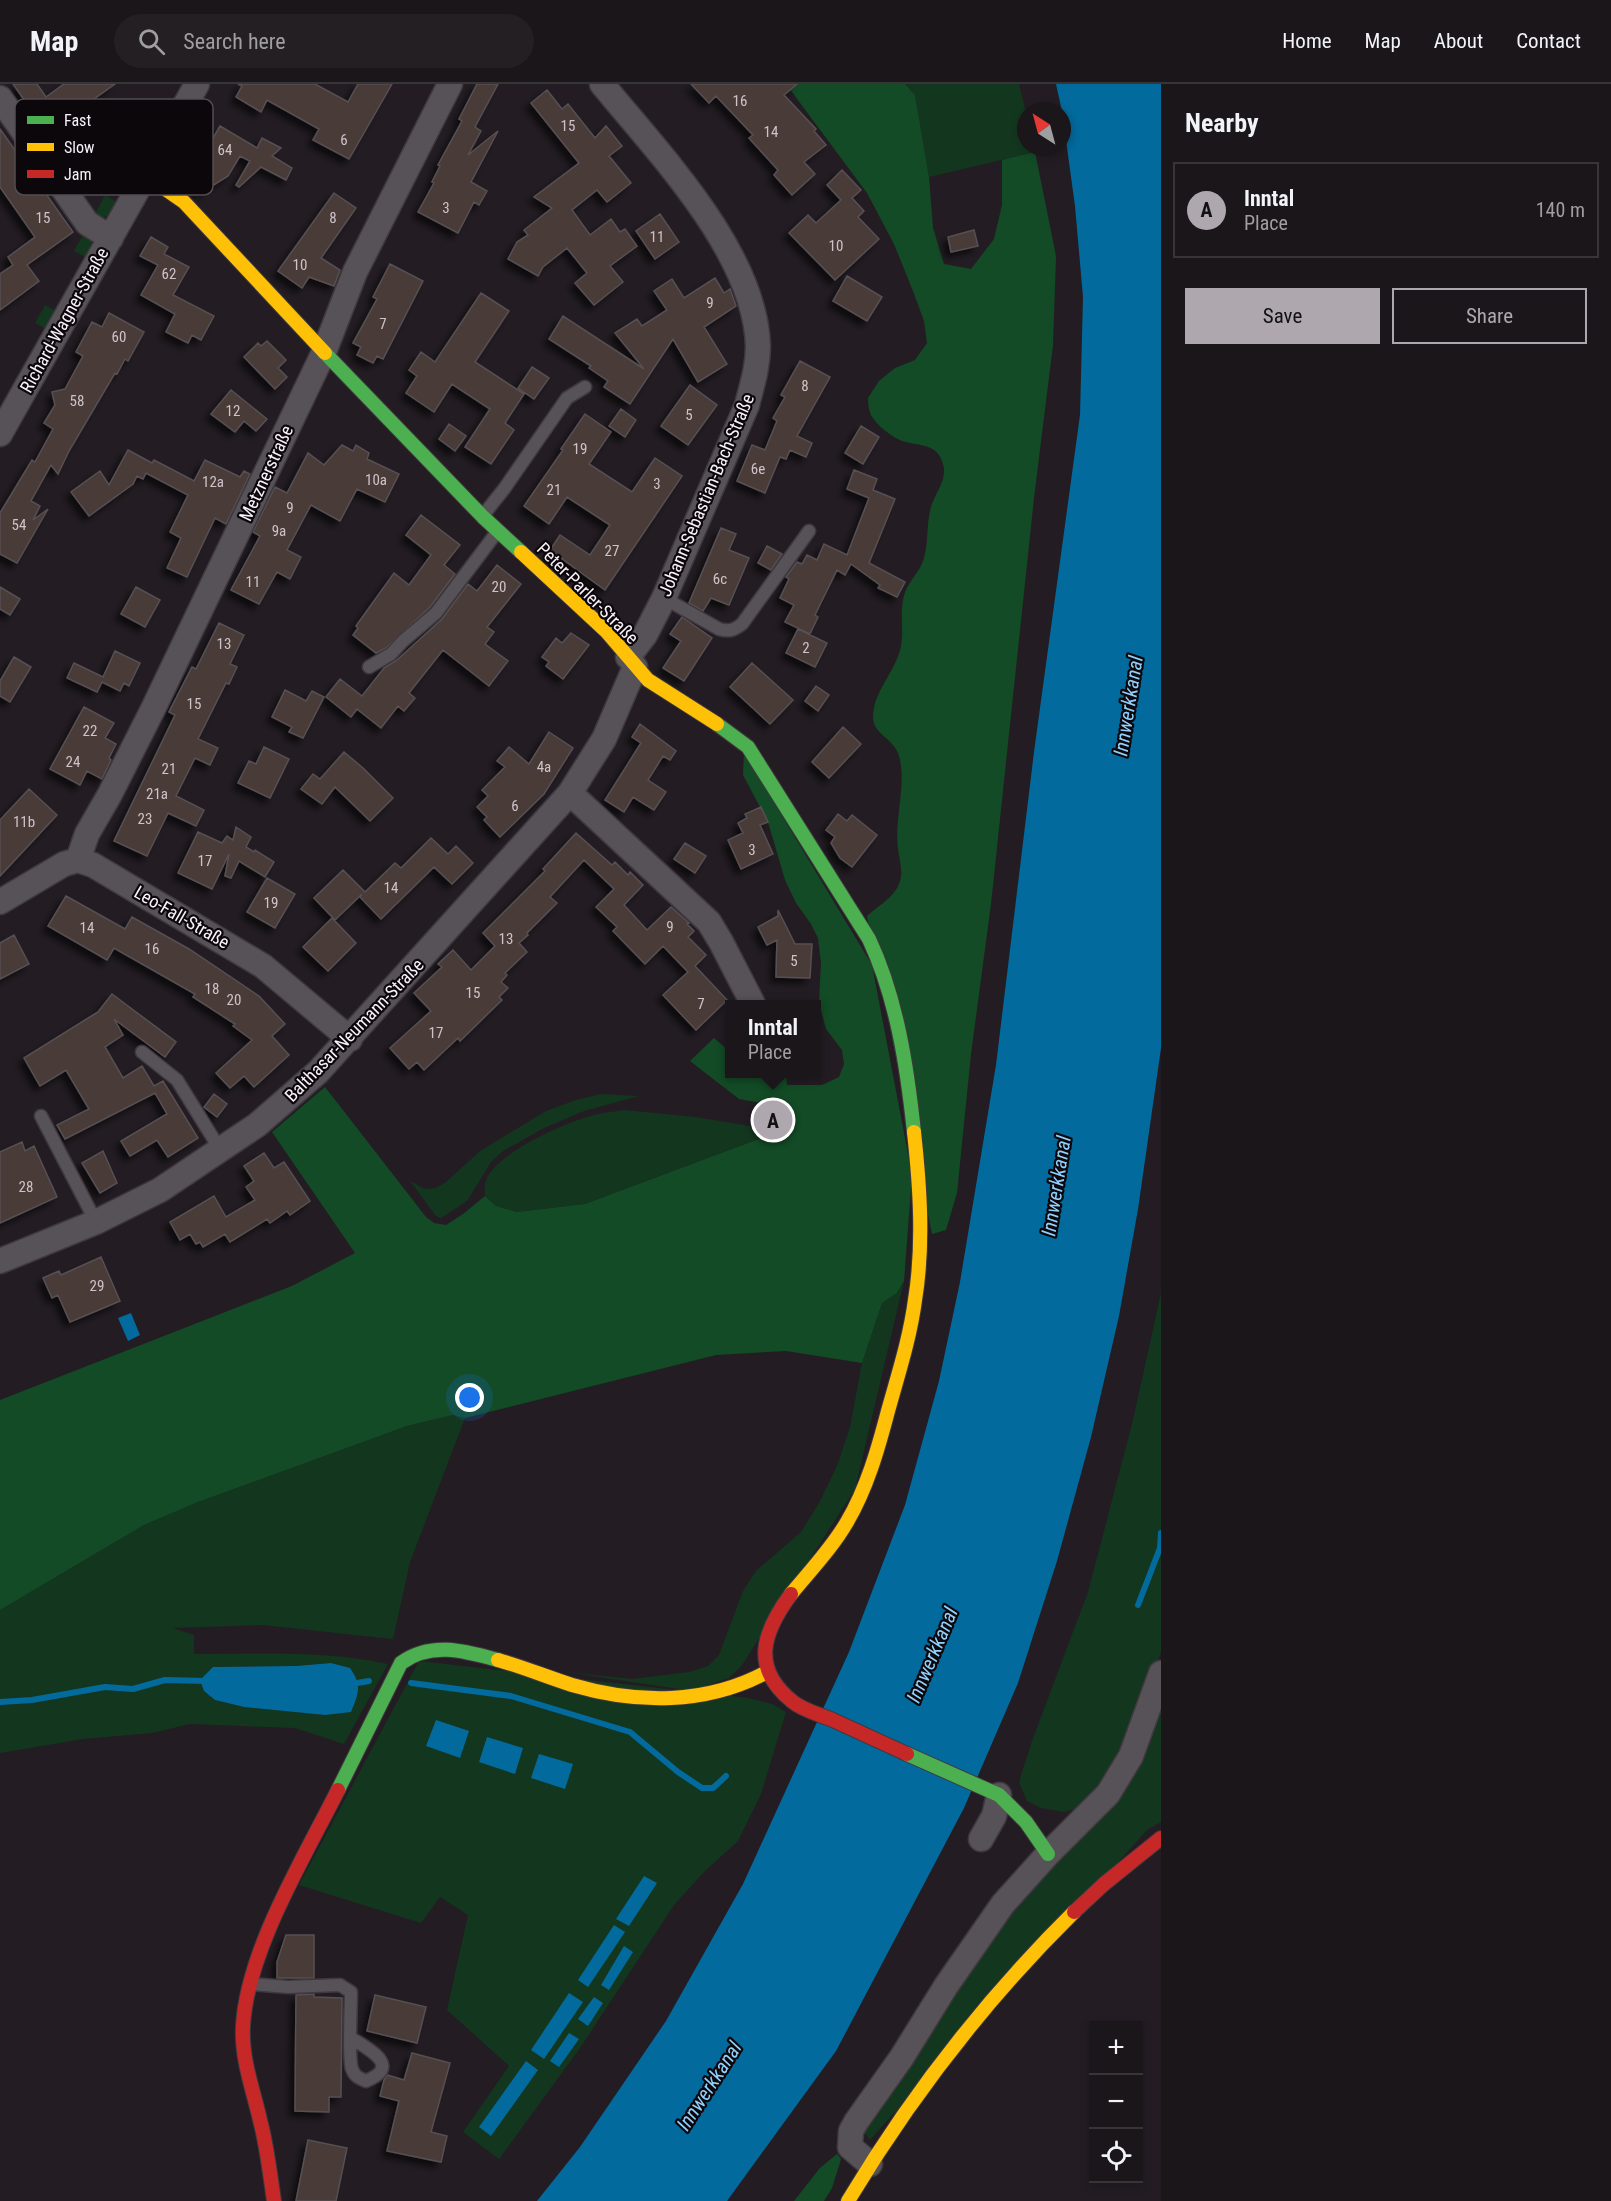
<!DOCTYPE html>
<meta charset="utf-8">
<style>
body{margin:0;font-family:"Roboto Condensed",sans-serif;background:#231f23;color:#f1f3f6}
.controls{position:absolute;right:18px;bottom:18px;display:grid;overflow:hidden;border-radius:0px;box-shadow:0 3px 9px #0003}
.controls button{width:54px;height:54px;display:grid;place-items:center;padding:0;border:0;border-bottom:2px solid #383539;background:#1a161a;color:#f1f3f6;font:30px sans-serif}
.compass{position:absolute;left:1017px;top:18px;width:54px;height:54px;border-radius:50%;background:#1a161a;box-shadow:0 3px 9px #0003;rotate:324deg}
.you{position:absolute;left:470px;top:1314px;width:21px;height:21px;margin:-15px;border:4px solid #fff;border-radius:50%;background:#1a73e8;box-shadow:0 0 0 9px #1a73e833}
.badge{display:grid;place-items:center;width:39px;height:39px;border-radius:50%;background:#afa7ae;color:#111;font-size:20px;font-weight:700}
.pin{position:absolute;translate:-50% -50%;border:3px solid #fff;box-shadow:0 2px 6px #0006}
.popup{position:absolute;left:725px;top:916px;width:96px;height:78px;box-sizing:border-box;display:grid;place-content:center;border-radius:0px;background:#1a161a;filter:drop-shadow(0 2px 4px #0005);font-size:20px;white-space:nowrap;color:#9f9fa2}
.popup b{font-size:22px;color:#f1f3f6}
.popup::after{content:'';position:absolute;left:50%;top:100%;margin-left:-12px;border:12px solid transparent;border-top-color:#1a161a}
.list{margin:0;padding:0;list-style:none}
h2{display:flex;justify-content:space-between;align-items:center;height:78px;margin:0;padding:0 24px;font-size:26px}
h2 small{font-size:20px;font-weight:400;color:#9f9fa2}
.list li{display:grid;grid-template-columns:39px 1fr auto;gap:18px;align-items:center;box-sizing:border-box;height:96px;margin:0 12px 12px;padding:0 12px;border:2px solid #383539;border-radius:0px}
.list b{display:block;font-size:22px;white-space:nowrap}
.list p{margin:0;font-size:20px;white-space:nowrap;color:#9f9fa2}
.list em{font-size:20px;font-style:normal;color:#9f9fa2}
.actions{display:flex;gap:12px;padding:18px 24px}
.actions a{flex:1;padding:14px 0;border:2px solid #afa7ae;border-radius:0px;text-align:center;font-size:21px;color:#afa7ae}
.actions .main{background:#afa7ae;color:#111}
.icon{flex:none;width:33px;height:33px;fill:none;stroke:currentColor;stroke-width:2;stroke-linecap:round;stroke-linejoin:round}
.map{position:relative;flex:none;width:1161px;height:2117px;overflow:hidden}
header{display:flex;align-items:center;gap:36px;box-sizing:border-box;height:84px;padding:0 30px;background:#1a161a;border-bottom:2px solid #383539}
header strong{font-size:28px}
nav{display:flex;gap:33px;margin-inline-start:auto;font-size:21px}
.search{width:420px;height:54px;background:#231f23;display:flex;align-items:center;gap:15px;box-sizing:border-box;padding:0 21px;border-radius:33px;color:#9f9fa2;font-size:22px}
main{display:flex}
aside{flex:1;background:#1a161a}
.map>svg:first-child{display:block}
.green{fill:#13361e;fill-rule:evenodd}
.forest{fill:#134b26}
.water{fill:#036a9d}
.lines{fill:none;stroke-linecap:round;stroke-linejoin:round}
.stream{stroke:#036a9d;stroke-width:6}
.building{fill:#483a39;stroke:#575052;stroke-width:1.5;filter:url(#shadow)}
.lane-casing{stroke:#3f393f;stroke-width:15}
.street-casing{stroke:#3f393f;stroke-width:27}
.fast-casing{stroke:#3f393f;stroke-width:16}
.slow-casing{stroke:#3f393f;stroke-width:16}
.jam-casing{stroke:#3f393f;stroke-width:16}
.lane{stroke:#575257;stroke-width:12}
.street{stroke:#575257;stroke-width:24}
.fast{stroke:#4caf50;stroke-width:14}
.slow{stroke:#ffc107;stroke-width:14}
.jam{stroke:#c62828;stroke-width:14}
.labels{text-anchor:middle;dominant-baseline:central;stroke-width:4.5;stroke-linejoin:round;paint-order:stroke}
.number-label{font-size:15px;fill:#cec3c9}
.street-label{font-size:18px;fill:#faf1f9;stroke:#0c070b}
.water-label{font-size:20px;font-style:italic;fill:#91d1fe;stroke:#0c070b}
.key{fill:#0c070b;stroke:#534d52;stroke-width:1.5}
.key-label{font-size:16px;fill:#faf1f9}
</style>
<header>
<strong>Map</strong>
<div class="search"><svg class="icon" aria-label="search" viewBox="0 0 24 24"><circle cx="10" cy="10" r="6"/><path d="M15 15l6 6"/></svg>Search here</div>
<nav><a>Home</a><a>Map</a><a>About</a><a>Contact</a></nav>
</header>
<main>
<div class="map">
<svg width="1161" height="2117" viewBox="0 0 1161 2117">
<defs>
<filter id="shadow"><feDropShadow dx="-5.5" dy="5.5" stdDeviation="3" flood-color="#0009"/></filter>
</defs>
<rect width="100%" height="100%" fill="#231d23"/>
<path class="green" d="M905,0H1019L1026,29V63H1034L1035,68L929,93L915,11Z
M145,40L159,48L144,74L131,66Z
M105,111L119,119C112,129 107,137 94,132Z
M84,149C95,157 92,163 88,174L74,167Z
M45,221L58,228L48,246L35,239Z
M601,1010L639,1012L584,1027L544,1044L503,1067L491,1078L467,1117L441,1134L436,1132L410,1097L425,1105L436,1104L446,1098L480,1067L546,1027L576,1016Z
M624,1026L695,1033L780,1047L585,1120L517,1128L496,1122L485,1112C485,1106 484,1100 487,1094C500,1068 560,1041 587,1033C599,1029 611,1028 624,1026Z
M904,1197L855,1405L742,1581L729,1594L692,1607L566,1588L632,1595L689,1588L708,1582L719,1571L743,1507L756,1487L801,1448L819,1419L837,1382L850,1343L862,1279L882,1219L897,1209Z
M1161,1209V1568L1138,1634L1112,1688L1085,1722L1064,1728L1041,1724L1027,1717L1019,1698L1032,1657L1088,1508L1133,1336Z
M453,1331L465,1334L410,1478L393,1555L262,1541L173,1544L194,1551V1570C259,1570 325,1566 388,1580L344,1660L295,1644L190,1640L152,1649L83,1655L0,1669V1526L144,1441L198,1418L407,1342ZM331,1579L349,1584L359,1599L325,1631L244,1623L215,1616L204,1607L213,1583L296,1582Z
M419,1577L748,1614L772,1620L786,1628L761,1710L738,1757L705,1787L674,1821L580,1964L499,2075L463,2048L509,1982L447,1926L468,1831L440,1813L421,1839L299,1801Z
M1161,1620V1738L1147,1746L870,2056L864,2048L870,2034L993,1847L1036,1798L1108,1727L1133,1693Z"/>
<path class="forest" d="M786,0H905L915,11L929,93L933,144L944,180L971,185L994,155L1002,121V76L1035,68L1056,172L1053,261L1034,414L991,820L971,970L957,1109L946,1146L932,1150L867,832C878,822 894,813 899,800C904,788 899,776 898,764C894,735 908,696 898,669C890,650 868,650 874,624C878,603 897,584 901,562C904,547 900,531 903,517C905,500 918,491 923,477C929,460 926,440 931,423C935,409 948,395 943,380C938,359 918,362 902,357C891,352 877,342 871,331C869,327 868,319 868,314L879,297L895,284L915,276L927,259L924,237L913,207L894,160L867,109Z
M744,669L872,881L912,1091L904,1197L897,1209L882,1219L862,1279L786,1267L716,1271L465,1334L453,1331L407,1342L198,1418L144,1441L0,1526V1316L292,1202L355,1169L272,1048L325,1003L426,1133L434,1139L446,1141L463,1130L485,1112L496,1122L517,1128L585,1120L780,1047L785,1042L788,1035L779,1022L739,1015L690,977L714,954L729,967L730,990H786L787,1001H822L839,993L844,980L842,966L826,945L819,919L821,879L818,854L811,840L796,819L785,796L768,738L743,691Z
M837,2070L841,2075L832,2104L824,2117H794L820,2084Z"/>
<path class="water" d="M1056,0H1161V964L1138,1125L1119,1232L1091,1353L1057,1477L1018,1599L964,1724L836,1967L727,2117H537L580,2063L666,1937L743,1800L849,1568L905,1421L939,1297L960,1198L996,981L1034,668L1080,331L1083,213L1075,122L1062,27Z
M131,1229L140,1251L128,1257L118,1234Z
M331,1579L350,1584C362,1601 359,1609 351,1628L325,1631L244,1623L215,1616L204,1607L200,1596L213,1583L296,1582Z
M436,1636L469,1647L460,1674L426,1662Z
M487,1653L523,1664L515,1690L479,1678Z
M539,1670L573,1680L565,1705L531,1694Z
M644,1792L657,1799L629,1842L616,1835Z
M614,1841L625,1848L588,1903L578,1896Z
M624,1862L633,1868L609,1906L601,1901Z
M569,1909L583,1918L544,1975L531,1966Z
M594,1913L603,1919L588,1942L578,1935Z
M569,1949L579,1955L559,1983L550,1977Z
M526,1977L538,1986L491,2052L479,2043Z"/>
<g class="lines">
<path class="stream" d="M1138,1521L1160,1464L1161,1449
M411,1599L511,1612L630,1648L678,1688L702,1704H713L726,1692
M351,1600L369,1597
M0,1618L32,1616L105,1603L133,1605L165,1596L207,1597"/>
</g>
<path class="building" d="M13,0H37L46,13L64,0H115L63,37L101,91L85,103Z
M238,0H315L348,18L358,0H392L349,75L313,56L319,45L267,16L261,28L236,13L242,2Z
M477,0H498L475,43L481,47L468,71L498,47L471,98L487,107L479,121L474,118L458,149L418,128L434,99L432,98L440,82L438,81L462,37L459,35Z
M691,0H797L784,11L816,45L814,47L826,61L804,78L815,90L792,111L774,91L778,86L749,54L753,51L716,12L709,19Z
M547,6L562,25L568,20L595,54L606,42L622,62L609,72L631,99L607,118L597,106L572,126L590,151L611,135L620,148L625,145L637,162L610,182L623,198L594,221L575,199L587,189L567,164L543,183L538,192L508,175L517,158L528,151L524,146L552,124L534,113L579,79L531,19Z
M220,42L257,64L262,54L281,64L272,72L292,84L286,96L261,83L239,103L236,101L250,77L240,72L228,92L201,109L187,91L194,87Z
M0,45L73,148L27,181L39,197L0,226V190L13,181L8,173L35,153L0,103Z
M842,86L861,106L852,114L864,127L858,133L879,155L835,196L789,149L808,131L816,139L841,116L827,101Z
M334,109L356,124L321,174L340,186L334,202L309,193L302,204L278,187Z
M660,130L679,158L655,175L636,147Z
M974,146L978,162L951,168L948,153Z
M151,153L168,163L164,170L189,183L173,211L214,232L201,256L192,251L188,259L166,248L175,230L141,211L158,181L140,172Z
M390,180L423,197L383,275L377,272L373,279L357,271L361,263L353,259L377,215L373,213Z
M847,192L882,213L867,237L833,217Z
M715,194L724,209L730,205L736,222L704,243L727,280L698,298L673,255L630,320L604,303L608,297L589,284L591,282L549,255L563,232L644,285L615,249L637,235L642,242L667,226L654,207L672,195L684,214Z
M481,209L509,227L475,278L524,310L505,339L514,346L491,380L465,363L490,325L452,300L434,328L406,309L417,292L409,286L421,268L435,278Z
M109,229L144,248L128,277L125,275L117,290L115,289L69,367L58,390L51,381L31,417L40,422L33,436L48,425L17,479L0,470V429L32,376L35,378L53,345L44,339L55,321L52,308L65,305L83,272L76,268L92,238L102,243Z
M267,257L286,276L278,284L287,293L275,305L244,273L258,259L261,262Z
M800,277L830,293L797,352L812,359L806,373L790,366L786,375L780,373L765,409L737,397L752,361L765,366L777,337L773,334L785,313L781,311Z
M532,283L549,294L534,315L518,304Z
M690,301L717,321L688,361L661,342Z
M231,306L267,335L256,347L244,337L235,348L211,330Z
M621,325L636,336L625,353L609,342Z
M585,330L611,348L589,380L632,408L655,374L682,392L605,506L550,466L560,451L590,471L610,441L567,413L549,440L524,422L563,366L561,365Z
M449,340L466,352L455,367L439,355Z
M861,342L879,353L863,380L845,369Z
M342,361L353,367L356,361L369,369L367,375L399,390L385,418L357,405L340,437L311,421L287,466L301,473L290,495L277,488L259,520L231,506L260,452L253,448L275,403L287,409L308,369L324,381Z
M128,366L152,379L154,376L194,397L205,376L240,393L244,387L250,390L226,440L215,434L187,493L167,484L181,454L170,448L188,411L146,389L143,395L137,392L133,400L89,432L71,408L100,387L109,401Z
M854,386L877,395L873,406L895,415L869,479L905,498L897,513L878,504L880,501L851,480L845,491L837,486L815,531L818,533L810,550L785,538L794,521L780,514L789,495L786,493L797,478L802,480L807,471L817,476L824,460L847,471L869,414L847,405Z
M421,431L460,461L444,481L455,490L430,523L386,564L376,569L353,551L358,544L356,542L394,489L409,501L431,471L406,451Z
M721,444L736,450L729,466L749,474L729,521L711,514L703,527L689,519Z
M767,462L782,470L771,486L758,479Z
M497,481L521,500L487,543L494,548L485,560L508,577L489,602L443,566L409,609L415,614L404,627L398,622L381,644L357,625L351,633L326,613L340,595L362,612L384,584L397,576L442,535L468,500L477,507Z
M0,503L20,515L10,531L0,525Z
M136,503L160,516L145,543L121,530Z
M682,533L712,554L684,597L663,584L681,557L670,550Z
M219,539L244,551L230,580L237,583L229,600L226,599L198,655L218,664L210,681L195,674L176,712L204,726L196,742L168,729L147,772L114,757L175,631L169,628L192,583L196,585Z
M798,545L827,559L815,583L786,569Z
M571,549L589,561L563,595L546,582L549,578L542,573L556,554L562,559Z
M115,567L140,579L129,602L124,599L120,607L102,598L97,608L67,594L74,579L103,593Z
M14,573L31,583L10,618L0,612V597Z
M752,579L793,616L770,640L730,603Z
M816,602L829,611L818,627L805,617Z
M285,606L306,617L312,607L324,613L303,654L289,648L292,643L272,633Z
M84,623L114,639L105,654L116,660L109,674L111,676L102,695L87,687L80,701L50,685Z
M640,640L676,667L670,676L663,672L648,696L666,708L654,726L633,713L624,728L605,716L641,659L632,653Z
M843,643L861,660L829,694L812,678Z
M549,648L573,664L544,710L500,753L484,736L487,733L477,723L488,712L482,706L505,683L497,677L509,663L529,680Z
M264,663L289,675L270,714L238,699L249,677L256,680Z
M344,668L363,684L393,714L370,737L335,703L322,720L301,705L313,690L320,695Z
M29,705L57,731L0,792V736Z
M761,723L768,738L760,741L773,770L741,785L728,756L743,749L738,739L747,734L745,730Z
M838,730L847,737L852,731L877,751L852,783L840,774L831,759L835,753L826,746Z
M236,743L251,753L246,763L254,768L255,766L274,778L265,793L239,777L231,794L225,792L229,770L212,805L178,789L198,748L222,759L227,752L233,756Z
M576,749L612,781L615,778L628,791L630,788L643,801L624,821L647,846L671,823L689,839L687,840L694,847L688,853L706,871L695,882L727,916L696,946L663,911L688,888L663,862L645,880L613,847L617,843L596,823L614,805L584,776L550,813L557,819L527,849L528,851L519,859L527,868L505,889L507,891L501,898L508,904L499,913L502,916L460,957L458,954L424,986L417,978L409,985L390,964L431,927L414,909L442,883L438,880L453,866L471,886L495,862L483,849L545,787L543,785Z
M431,754L448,770L456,762L473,779L452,800L434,783L381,835L360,813L362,810L335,836L314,814L343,786L365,808L395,779L401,784Z
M685,759L706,772L695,789L674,775Z
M267,794L295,810L275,844L247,828Z
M66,812L125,845L132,833L189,865L259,912L285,940L272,952L289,971L254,1003L244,992L230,1004L216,989L252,956L233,942L235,940L193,913L195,910L114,864L107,876L48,842Z
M778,826L795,860H812L810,894L776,893L777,856L767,861L758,843L778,832Z
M332,834L356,859L328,887L303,863Z
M14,851L29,880L0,895V859Z
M112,910L176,958L165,973L114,935L123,951L105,963L123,994L142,982L154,1002L163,997L198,1054L168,1073L157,1056L130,1072L121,1057L167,1030L155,1009L65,1055L57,1041L89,1025L66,986L40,1002L24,974L98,928Z
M214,1010L227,1020L217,1033L204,1023Z
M22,1058L25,1067L34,1062L57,1113L0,1139V1068Z
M103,1067L117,1099L100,1109L82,1079Z
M264,1069L274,1084L284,1078L310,1117L290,1131L287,1127L270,1139L267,1135L230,1158L225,1150L203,1163L200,1158L196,1160L190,1150L180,1156L170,1138L214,1112L226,1133L255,1116L246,1103L254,1097L244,1082Z
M101,1173L120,1217L70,1238L58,1211L52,1214L43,1194L59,1187L61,1191Z
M286,1851H314V1894H277V1878Z
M314,1910V1913L342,1914L341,2013H329V2028L295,2027L296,1911Z
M375,1911L426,1923L417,1959L367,1947Z
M412,1969L450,1979L431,2048L447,2052L441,2078L387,2067L399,2017L380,2012L384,1996L387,1991L404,1996Z
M308,2056L347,2064L336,2117H296Z"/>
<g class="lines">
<defs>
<path id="lane" d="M484,430L504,405L567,314L585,303
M664,514L719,545C729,548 734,546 742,540L809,447
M369,583L391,570L403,557L436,529L497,448
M142,968L177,996L221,1067
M41,1032L96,1138
M252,1900L288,1903L340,1901L351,1908C351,1924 348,1974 352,1985C355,1993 359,1994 366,1997C403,1982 368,1965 351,1954"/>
<path id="street" d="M602,0C659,70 755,168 758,262C758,283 752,301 747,321L664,514L645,551L628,573
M0,14L87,139L111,154
M0,350L197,0
M570,709L709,838L721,858L753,920
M78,776L87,750L110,710L153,625L324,268L355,188L450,0
M0,818L64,780L78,776L93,781L263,882L350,955
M0,1177L96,1138L160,1106L257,1041L318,988L570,709L604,655L635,583
M981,1755L994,1732L999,1711
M870,2080L850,2063L851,2047L856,2038L902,1973L946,1902L1003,1820L1048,1770L1108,1710L1131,1672L1161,1589"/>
<path id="fast" d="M325,269L483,433L521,468
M717,640L748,663L869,855C897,915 907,982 914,1048
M907,1670L999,1711L1026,1738L1048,1770
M338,1706L401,1579C431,1557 465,1567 498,1576"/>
<path id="slow" d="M145,91L184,118L325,269
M521,468L606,547L648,596L717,640
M791,1510C810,1487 832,1464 847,1438C867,1404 878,1365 888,1327C898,1291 910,1254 915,1216C924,1161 920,1103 914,1048
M498,1576C523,1583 547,1593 572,1601C637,1620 706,1621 767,1588
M848,2117C911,2012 987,1914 1074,1828"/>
<path id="jam" d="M791,1510C763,1548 750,1584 793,1618C804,1627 822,1631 835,1637C859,1648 883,1659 907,1670
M1074,1828L1104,1800L1161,1754
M274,2117C270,2090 267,2062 260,2036C253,2005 241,1974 243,1942C247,1867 304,1774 338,1706"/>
</defs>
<use href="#lane" class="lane-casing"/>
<use href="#street" class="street-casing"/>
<use href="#fast" class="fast-casing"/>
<use href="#slow" class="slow-casing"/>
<use href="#jam" class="jam-casing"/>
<use href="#lane" class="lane"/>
<use href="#street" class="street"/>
<use href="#fast" class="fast"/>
<use href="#slow" class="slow"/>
<use href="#jam" class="jam"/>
</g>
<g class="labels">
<g class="number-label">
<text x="740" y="17">16</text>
<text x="568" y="42">15</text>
<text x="771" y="48">14</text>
<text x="344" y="56">6</text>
<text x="225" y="66">64</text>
<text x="446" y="124">3</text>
<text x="43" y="134">15</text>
<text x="333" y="134">8</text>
<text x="657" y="153">11</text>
<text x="836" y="162">10</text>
<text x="300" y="181">10</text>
<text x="169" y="190">62</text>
<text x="710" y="219">9</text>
<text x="383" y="240">7</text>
<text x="119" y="253">60</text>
<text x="805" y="302">8</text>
<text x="77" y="317">58</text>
<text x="233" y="327">12</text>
<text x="689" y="331">5</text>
<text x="580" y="365">19</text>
<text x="758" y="385">6e</text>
<text x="376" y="396">10a</text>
<text x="213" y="398">12a</text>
<text x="657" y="400">3</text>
<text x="554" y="406">21</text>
<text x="290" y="424">9</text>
<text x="19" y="441">54</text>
<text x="279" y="447">9a</text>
<text x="612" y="467">27</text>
<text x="720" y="495">6c</text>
<text x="253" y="498">11</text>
<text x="499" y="503">20</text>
<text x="224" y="560">13</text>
<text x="806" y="564">2</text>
<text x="194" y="620">15</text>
<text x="90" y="647">22</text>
<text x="73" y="678">24</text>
<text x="544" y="683">4a</text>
<text x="169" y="685">21</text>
<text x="157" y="710">21a</text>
<text x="515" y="722">6</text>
<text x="145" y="735">23</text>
<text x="24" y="738">11b</text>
<text x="752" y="766">3</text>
<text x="205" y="777">17</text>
<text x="391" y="804">14</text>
<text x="271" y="819">19</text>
<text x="670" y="843">9</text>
<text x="87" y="844">14</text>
<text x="506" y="855">13</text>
<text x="152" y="865">16</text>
<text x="794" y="877">5</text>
<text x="212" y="905">18</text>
<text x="473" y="909">15</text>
<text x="234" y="916">20</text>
<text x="701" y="920">7</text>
<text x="436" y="949">17</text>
<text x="26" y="1103">28</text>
<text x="97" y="1202">29</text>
</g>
<g class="street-label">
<text transform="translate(64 236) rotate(-61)">Richard-Wagner-Straße</text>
<text transform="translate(266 389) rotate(-65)">Metznerstraße</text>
<text transform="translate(706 411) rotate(-67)">Johann-Sebastian-Bach-Straße</text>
<text transform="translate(588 509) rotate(45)">Peter-Parler-Straße</text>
<text transform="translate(182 833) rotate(30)">Leo-Fall-Straße</text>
<text transform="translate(354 946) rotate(-46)">Balthasar-Neumann-Straße</text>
</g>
<g class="water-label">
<text transform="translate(1128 622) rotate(-81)">Innwerkkanal</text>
<text transform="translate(1056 1102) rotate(-81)">Innwerkkanal</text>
<text transform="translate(932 1571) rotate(-67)">Innwerkkanal</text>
<text transform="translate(709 2002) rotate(-57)">Innwerkkanal</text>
</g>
</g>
<rect x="15" y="15" width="198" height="96" rx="9" class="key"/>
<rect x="27" y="32" width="27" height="8" fill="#4caf50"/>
<rect x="27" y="59" width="27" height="8" fill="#ffc107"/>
<rect x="27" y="86" width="27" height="8" fill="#c62828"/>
<g class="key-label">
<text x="64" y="42">Fast</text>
<text x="64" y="69">Slow</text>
<text x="64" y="96">Jam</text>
</g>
</svg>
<div class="controls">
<button>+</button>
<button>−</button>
<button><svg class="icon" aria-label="locate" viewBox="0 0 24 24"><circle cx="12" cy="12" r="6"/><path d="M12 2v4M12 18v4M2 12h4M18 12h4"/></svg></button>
</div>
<svg class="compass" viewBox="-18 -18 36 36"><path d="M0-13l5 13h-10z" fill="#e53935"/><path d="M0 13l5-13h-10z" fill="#9f9fa2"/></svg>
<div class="you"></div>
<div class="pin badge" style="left:773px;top:1036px">A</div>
<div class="popup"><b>Inntal</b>Place</div>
</div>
<aside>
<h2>Nearby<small></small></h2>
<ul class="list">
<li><span class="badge">A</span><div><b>Inntal</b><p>Place</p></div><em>140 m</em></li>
</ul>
<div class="actions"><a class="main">Save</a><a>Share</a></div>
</aside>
</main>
